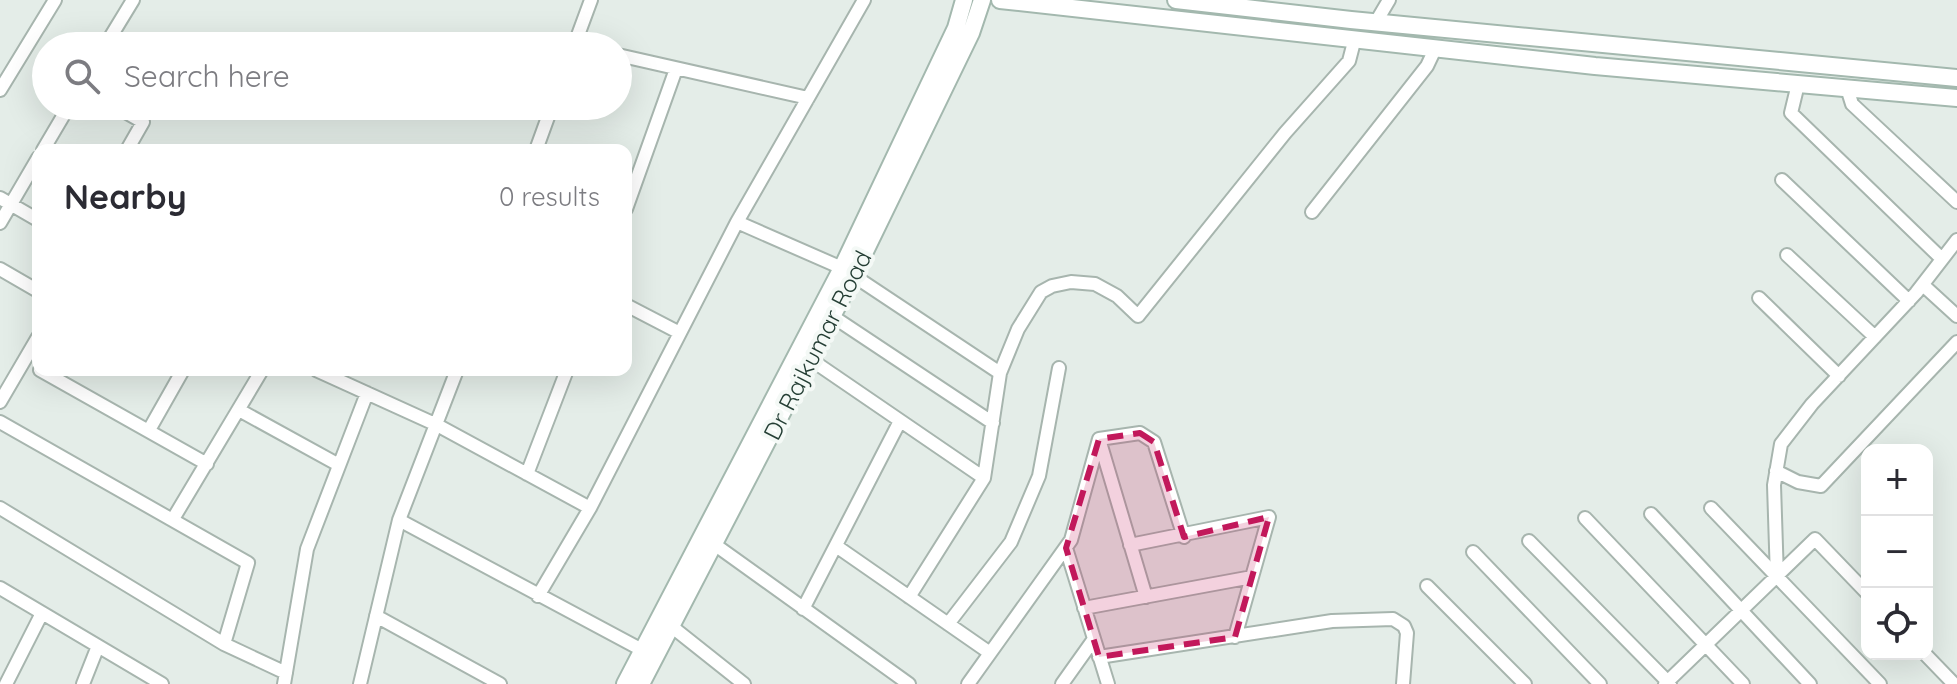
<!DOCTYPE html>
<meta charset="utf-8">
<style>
body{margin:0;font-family:Quicksand,sans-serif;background:#f7f7f7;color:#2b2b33}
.controls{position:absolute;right:24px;bottom:24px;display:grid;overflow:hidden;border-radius:16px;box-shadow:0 8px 32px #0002}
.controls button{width:72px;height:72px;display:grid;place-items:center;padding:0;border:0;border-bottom:2px solid #e1e1e2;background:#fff;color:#2b2b33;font:40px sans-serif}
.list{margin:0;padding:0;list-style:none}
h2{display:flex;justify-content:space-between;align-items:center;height:104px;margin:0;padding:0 32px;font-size:34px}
h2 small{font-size:26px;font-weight:400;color:#7c7c81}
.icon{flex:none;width:44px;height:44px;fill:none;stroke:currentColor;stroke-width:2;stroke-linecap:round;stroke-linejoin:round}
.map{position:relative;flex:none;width:1957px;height:684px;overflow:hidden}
.search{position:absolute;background:#fff;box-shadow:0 8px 32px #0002;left:32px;top:32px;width:600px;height:88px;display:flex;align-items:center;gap:20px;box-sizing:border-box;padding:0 28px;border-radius:44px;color:#7c7c81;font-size:30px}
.panel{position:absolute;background:#fff;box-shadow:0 8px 32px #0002;left:32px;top:144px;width:600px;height:232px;border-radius:16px}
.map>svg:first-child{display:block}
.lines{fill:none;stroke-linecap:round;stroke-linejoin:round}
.minor-casing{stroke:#a7b5ae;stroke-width:16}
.secondary-casing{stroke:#a3b8ae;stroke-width:20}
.minor{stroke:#fff;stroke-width:12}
.secondary{stroke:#fff;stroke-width:16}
.marked{fill:#c2185b;fill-opacity:0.2;stroke:#c2185b;stroke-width:6;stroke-dasharray:16 10;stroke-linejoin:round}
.labels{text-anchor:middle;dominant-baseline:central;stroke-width:8;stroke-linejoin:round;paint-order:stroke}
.street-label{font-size:24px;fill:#243e34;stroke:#f4f9f6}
</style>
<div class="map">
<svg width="1957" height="684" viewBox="0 0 1957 684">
<rect width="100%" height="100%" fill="#e4ede8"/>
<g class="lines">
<defs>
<path id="minor" d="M1376,22L1389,0
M105,46L133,0
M574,46L591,0
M618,55L808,98
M1798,84L1791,113L1942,259
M1847,88L1852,104L1957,202
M0,90L55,0
M115,106L143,122L127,150
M43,150L69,106
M536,150L552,106
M1782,180L1909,301
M0,198L38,220
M626,209L676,69
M1312,212L1427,66L1436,47
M737,222L842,268L1000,373
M0,223L38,158
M1787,255L1875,337
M0,269L38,291
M1923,285L1957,316
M1759,298L1839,376
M626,305L678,332
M832,316L993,423
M810,359L984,478
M40,370L207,464
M316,370L437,425L590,508
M0,402L38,337
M239,410L339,465
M0,422L248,563L224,644
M149,430L183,370
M1099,439L1146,597
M1099,439L1140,433L1154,442L1184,537
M1776,471L1798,482L1821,486L1957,342
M527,474L567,370
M0,508L224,644L286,673
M1711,508L1880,684
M1651,514L1810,684
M1585,518L1743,684
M173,519L262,370
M399,520L644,651
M1529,541L1670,684
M714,544L909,684
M1130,545L1269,517L1235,637
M836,546L990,653
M1066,548L1108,684
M1473,552L1600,684
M1777,578L1774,485L1781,444L1812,404L1916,293L1957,240
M1427,586L1525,684
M0,588L162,684
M538,596L590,508L737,222L864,0
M909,597L984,478L1000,373L1018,329L1041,292L1052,286L1071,282L1095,284L1117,296L1138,316L1285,133L1349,61L1355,38
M1084,608L1252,577
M803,609L900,421
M376,616L500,684
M666,622L744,684
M948,624L1011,542L1039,476L1059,368
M1925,654L1954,684
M1099,657L1332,621L1393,619L1404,626L1407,633L1403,684
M6,684L42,613
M83,684L98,646
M284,684L307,549L367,393
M360,684L399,520L457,370
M968,684L1071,540L1099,439
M1062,684L1094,639
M1665,684L1815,539L1867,593"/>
<path id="secondary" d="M1000,0L1595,66L1957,98
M1176,0L1351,20L1957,78
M625,684L842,268L956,28L964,0
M641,684L853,276L971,33L982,0"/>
</defs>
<use href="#minor" class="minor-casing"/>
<use href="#secondary" class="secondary-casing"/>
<use href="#minor" class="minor"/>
<use href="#secondary" class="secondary"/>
</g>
<path class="marked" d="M1140,433L1154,442L1184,537L1269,517L1235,637L1099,657L1066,548L1099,439Z"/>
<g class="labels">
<g class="street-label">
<text transform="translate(817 345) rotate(-63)">Dr Rajkumar Road</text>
</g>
</g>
</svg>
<div class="controls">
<button>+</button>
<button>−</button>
<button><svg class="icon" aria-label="locate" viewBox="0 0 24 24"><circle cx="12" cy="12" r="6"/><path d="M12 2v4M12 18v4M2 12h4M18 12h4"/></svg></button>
</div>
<div class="search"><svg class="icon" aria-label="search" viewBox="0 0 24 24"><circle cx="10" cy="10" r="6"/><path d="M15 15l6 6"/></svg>Search here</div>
<section class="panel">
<h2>Nearby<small>0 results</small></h2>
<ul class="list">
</ul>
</section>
</div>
